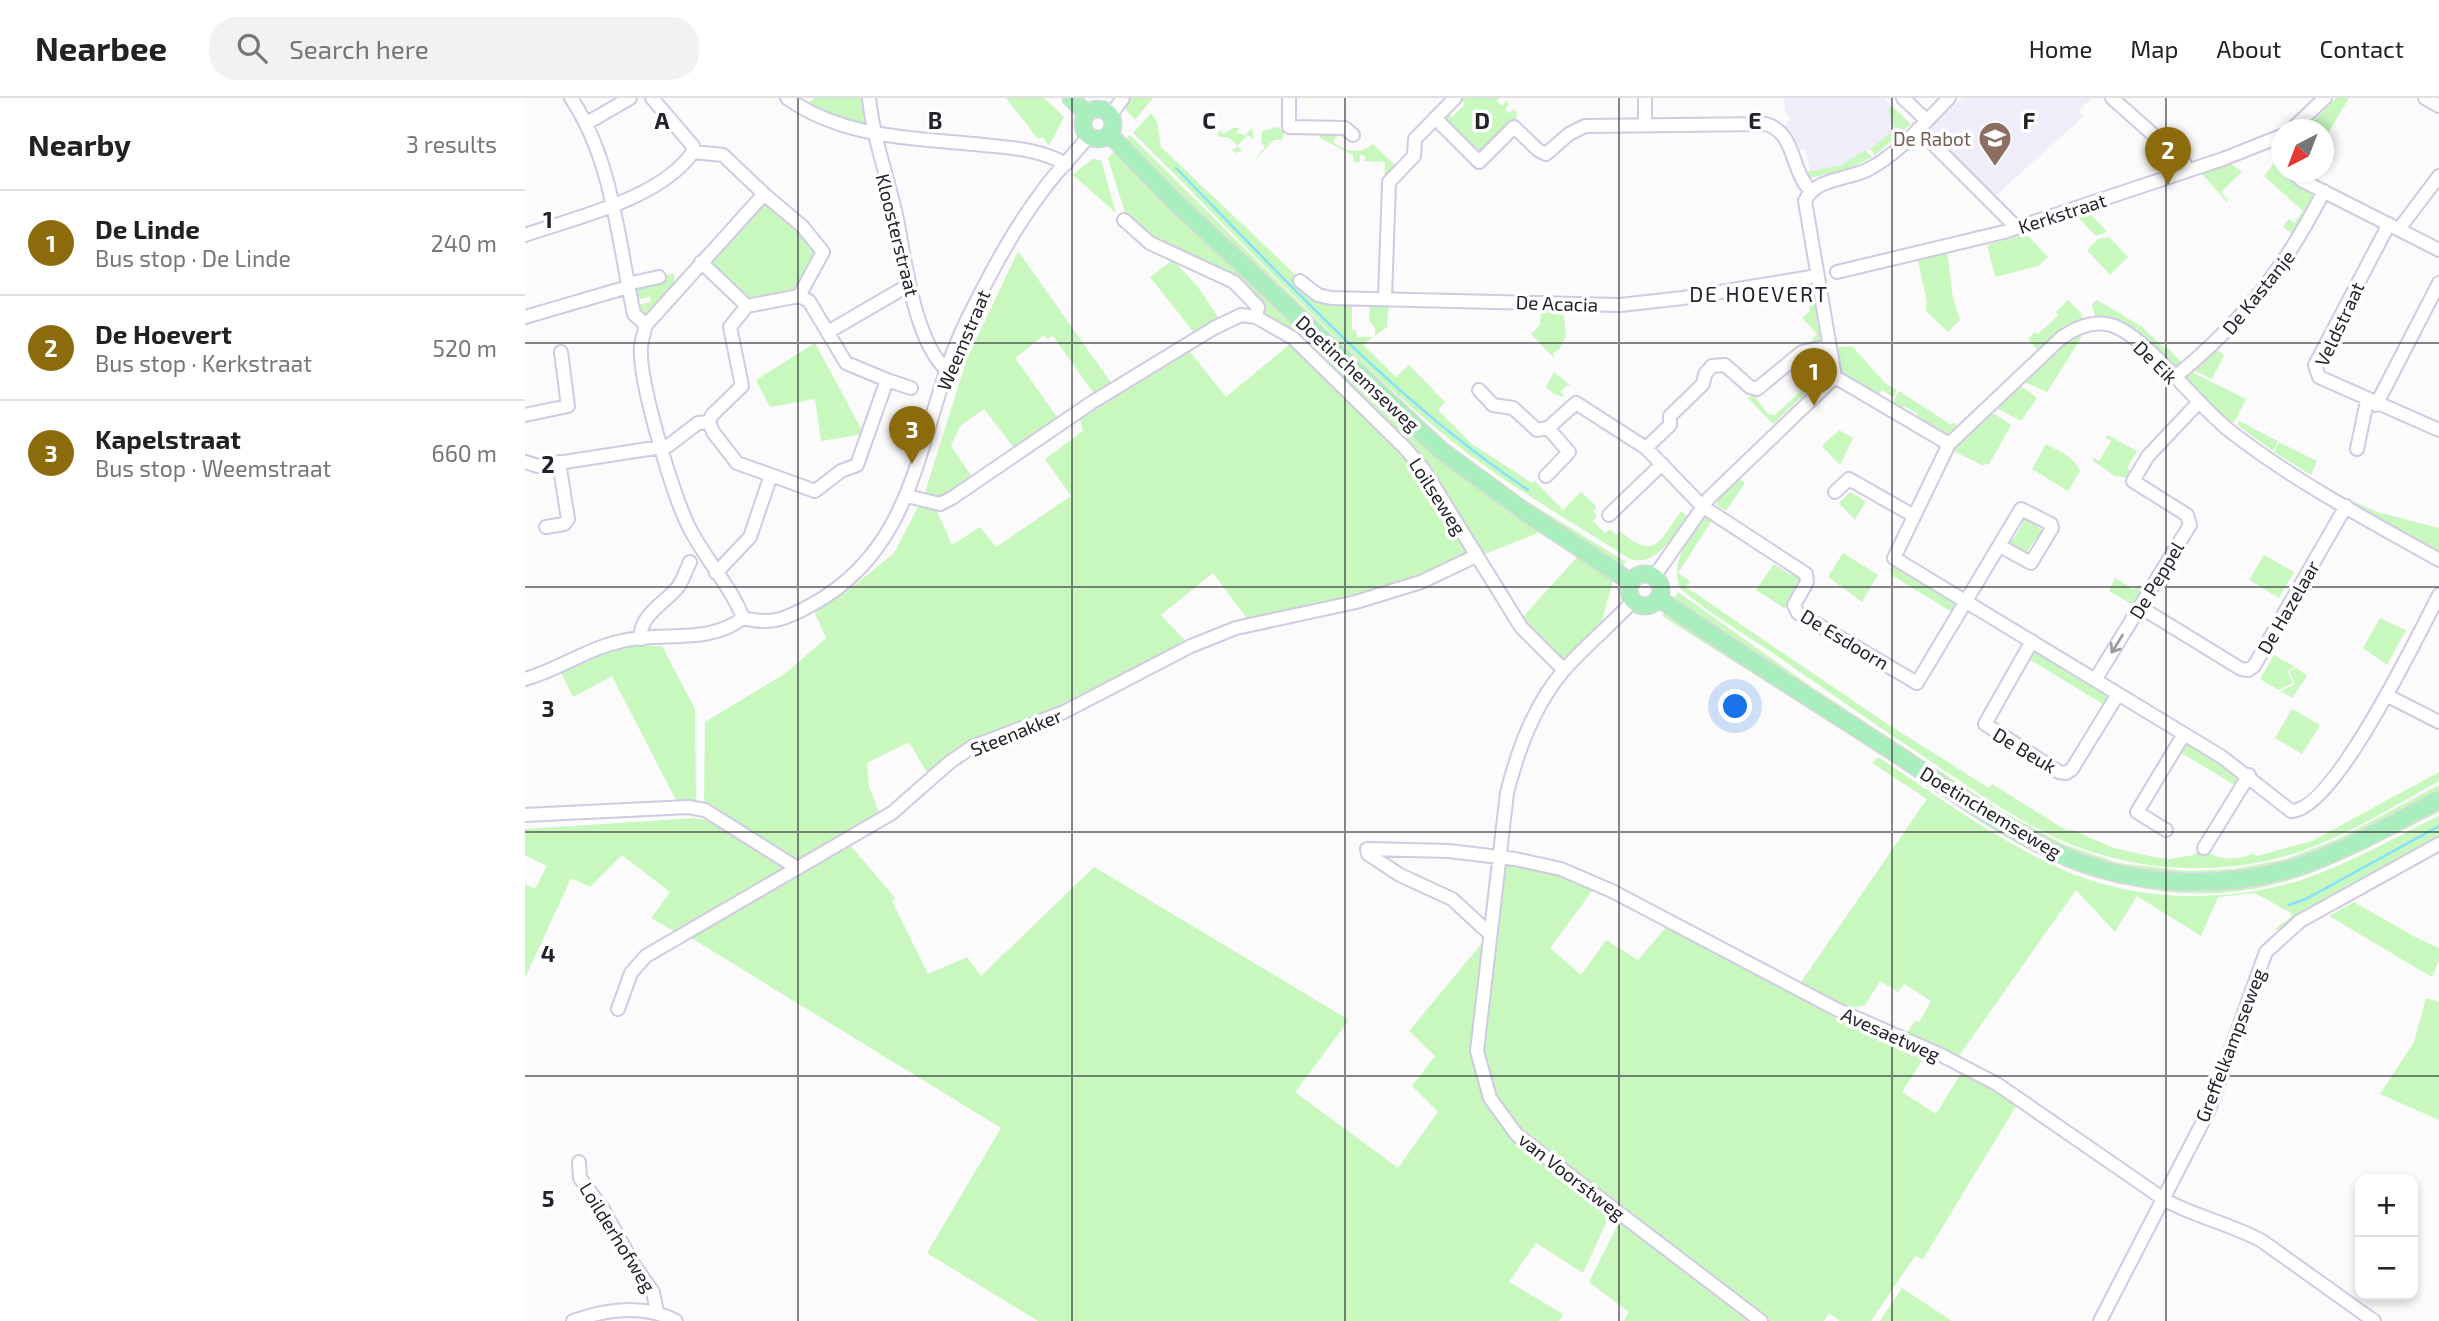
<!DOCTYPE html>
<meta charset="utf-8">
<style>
body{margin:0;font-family:"Exo 2",sans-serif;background:#f2f2f2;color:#222}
.controls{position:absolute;right:21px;bottom:21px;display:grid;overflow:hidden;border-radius:14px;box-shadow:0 4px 10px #0003}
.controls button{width:63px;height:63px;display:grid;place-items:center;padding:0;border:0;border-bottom:2px solid #e0e0e0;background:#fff;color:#222;font:35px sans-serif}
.compass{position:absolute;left:1746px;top:21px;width:63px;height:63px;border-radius:50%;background:#fff;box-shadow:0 4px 10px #0003;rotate:222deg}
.you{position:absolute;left:1211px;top:609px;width:24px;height:24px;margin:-18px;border:5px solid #fff;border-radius:50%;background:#1a73e8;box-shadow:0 0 0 10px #1a73e833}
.badge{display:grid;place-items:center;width:46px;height:46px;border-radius:50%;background:#8c6b0d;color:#fff;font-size:23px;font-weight:700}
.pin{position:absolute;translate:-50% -58px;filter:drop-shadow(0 2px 4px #0008)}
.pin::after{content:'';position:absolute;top:37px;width:24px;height:21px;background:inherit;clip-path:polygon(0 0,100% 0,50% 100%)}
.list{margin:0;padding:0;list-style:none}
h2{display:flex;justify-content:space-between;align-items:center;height:91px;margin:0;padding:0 28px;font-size:30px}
h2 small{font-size:23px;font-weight:400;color:#767676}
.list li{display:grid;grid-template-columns:46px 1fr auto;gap:21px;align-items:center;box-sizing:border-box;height:105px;padding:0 28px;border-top:2px solid #e0e0e0}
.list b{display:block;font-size:26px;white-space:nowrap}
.list p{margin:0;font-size:23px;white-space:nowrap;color:#767676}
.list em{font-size:23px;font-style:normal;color:#767676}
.icon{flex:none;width:38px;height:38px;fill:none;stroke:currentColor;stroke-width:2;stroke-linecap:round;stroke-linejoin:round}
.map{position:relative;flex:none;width:1914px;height:1223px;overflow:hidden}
header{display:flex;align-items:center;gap:42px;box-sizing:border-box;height:98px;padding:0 35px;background:#fff;border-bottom:2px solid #e0e0e0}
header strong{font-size:33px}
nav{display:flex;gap:38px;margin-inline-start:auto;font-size:24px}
.search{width:490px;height:63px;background:#f2f2f2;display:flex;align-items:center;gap:18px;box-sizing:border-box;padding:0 24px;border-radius:28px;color:#767676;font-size:26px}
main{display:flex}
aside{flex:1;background:#fff}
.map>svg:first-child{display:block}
.built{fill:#f0edfa}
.green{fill:#c8f8be}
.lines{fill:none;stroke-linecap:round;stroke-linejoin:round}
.stream{stroke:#84e1fc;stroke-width:2.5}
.minor-casing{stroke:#d0cae3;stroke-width:16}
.major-casing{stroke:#d8d7d9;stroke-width:19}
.minor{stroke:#fff;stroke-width:12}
.major{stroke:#a9efbe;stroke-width:16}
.oneway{stroke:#9c9ca0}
.grid{fill:none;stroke:#24222b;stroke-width:2;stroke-opacity:0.55}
.labels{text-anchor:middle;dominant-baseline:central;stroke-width:7;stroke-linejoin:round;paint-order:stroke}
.education-label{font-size:19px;fill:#785e54;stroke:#fff;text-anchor:end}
.street-label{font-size:19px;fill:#24222b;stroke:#fff}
.neighbourhood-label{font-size:21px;letter-spacing:2px;fill:#24222b;stroke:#fff}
.grid-label{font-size:23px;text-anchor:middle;font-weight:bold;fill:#24222b;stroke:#fff;stroke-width:7;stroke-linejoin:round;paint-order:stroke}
</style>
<header>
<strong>Nearbee</strong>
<div class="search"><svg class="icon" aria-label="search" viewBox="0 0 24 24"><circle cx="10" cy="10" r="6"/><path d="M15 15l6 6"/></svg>Search here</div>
<nav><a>Home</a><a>Map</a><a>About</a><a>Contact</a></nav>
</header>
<main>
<aside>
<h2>Nearby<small>3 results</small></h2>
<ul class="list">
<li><span class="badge">1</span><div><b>De Linde</b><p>Bus stop · De Linde</p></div><em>240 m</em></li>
<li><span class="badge">2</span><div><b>De Hoevert</b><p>Bus stop · Kerkstraat</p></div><em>520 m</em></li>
<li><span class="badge">3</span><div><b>Kapelstraat</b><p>Bus stop · Weemstraat</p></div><em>660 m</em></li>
</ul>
</aside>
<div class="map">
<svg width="1914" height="1223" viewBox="0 0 1914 1223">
<rect width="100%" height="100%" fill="#fbfbfb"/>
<path class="built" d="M1259,0H1359L1367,8L1363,11L1370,31L1351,48L1326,63L1295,73L1293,71L1285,73L1280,51L1273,52L1259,28L1266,21L1260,14Z
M1438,0H1567L1554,12L1559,18L1470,98L1405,35L1406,27Z"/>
<path class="green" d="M289,0H341L345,33L287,12L284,5Z
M481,0H519L539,19L524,48L518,39L513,41Z
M602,0H628L610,22L597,7Z
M935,0H974L972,3L977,8L981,3L984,6L980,11L984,15L989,11L992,15L991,21L955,57L917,19L922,14L927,19L940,6Z
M1811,0H1824L1799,42L1798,32L1781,31Z
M1367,8L1386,26L1350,57L1345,51L1370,31L1363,11Z
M626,15L632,24L636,49L801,206H827V232H831L832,239H848L838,247L871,279L884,267L920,304L913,312L947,346L1007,385L1010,383L1038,412L1056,394L1072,409L1068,413L1072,418L1068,423L1080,435L1085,431L1091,437L1095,433C1130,463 1134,444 1156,413L1162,418C1149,436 1133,469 1105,461C1046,423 983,388 928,344C812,252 714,138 608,35Z
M753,29L759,34L757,42H749L725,67L740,49L736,44L737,33Z
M700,30L696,34L698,36L708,30H715L711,35L720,37L727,30L729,39L728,41L723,37L712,48L717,53L711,55L706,51L712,50V47L703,39H693V34Z
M795,34H808L812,38L808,43C820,55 835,56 848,46L872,69L859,83L860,64L840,63V58L835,57V64H828V57L795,40Z
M605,37L826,256L822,259L660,107L598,42Z
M1340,52L1347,59L1325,70L1286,80L1279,74L1317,67Z
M590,53L1018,433L957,457L904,374L738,217L739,211L720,188L622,138L601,118L583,60Z
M567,61L576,62L591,115L548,77Z
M1752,61C1752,83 1777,87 1788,98L1769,137L1758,129L1764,121L1769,125L1778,113L1739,78Z
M1706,66L1717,74L1696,94L1703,102L1702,104L1677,76Z
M242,104L276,135L289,154V162L273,189L265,194L222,202L183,162L234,107Z
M1563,113L1582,134L1571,138L1554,120Z
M1501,136L1523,159L1513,168L1470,179L1462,147Z
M1584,139L1603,159L1585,177L1562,152L1573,141Z
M1422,152L1428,200L1435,222L1423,234L1401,213L1402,204L1392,159Z
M493,153L587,286L570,297L528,238L522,241L519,237L490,260L533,320L489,350L459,311L435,328L426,348L449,382L420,398H402L400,394L442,261Z
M648,162L673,189L695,222L670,236L625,179Z
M148,175L151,187L122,218L113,215L111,207L126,204L125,199L110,202L107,192L111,188Z
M1277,184L1288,188L1296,244L1282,249L1292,236L1277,220L1285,213L1281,187L1244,192L1246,189Z
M1543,202L1556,215L1557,221L1539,228L1513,252L1503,241L1510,234L1513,236L1534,217L1531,214Z
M1572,202L1614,227L1609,233L1591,222L1570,219L1567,206Z
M845,206H864L862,229L850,238V230L844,223Z
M1038,208L1041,239L1033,253L1028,254L1029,260L1006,236L1015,227L1016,209Z
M1615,227L1640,251L1642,249L1657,265L1648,269L1610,234Z
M1561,232L1522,294L1497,283L1538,244Z
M290,245L339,336L296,343L290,301L245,309L231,282Z
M765,246L882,362L943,457L876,487L724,523L688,475L636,517L663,546L403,676L384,644L342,665L344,688L356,720L277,764L192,712L179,707L180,624L261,575L301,540L289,513L321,494L369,455L393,409L411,411L427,447L455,429L471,449L546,398L520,361L558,333L555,321L665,254L701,299Z
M1327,248L1360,285L1372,292L1368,299L1357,292L1353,298L1316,276L1309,249Z
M1692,252L1699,257L1687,281L1668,272Z
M1286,255L1297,256L1301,276L1248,326L1223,300L1229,297L1243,316L1250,317L1295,275L1280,257Z
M1029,274L1047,289L1042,287L1036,293L1039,299L1029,296L1021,289Z
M1667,274L1721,301L1709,325L1693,315L1663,286L1661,279Z
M1493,286L1512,300L1496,323L1469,309Z
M1374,293L1425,326L1430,325L1433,330L1422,339L1389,322L1393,316L1379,308L1375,314L1367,306Z
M1465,313L1486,327L1464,366L1457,367L1426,352Z
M1714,323L1753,343L1748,353L1712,327Z
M1314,332L1328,340L1315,367L1297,348Z
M1583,337L1612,353L1602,370L1607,374L1603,380L1590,378L1568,363V360L1574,363L1586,343L1580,339Z
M1754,344L1792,363L1786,377L1749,354Z
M1521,346C1535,354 1549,358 1555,373L1543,393L1507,371Z
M945,368L1101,464L1096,470Z
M1214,381L1220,385L1201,413L1192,407V403Z
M1799,390L1852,414L1914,430V458Z
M1325,394L1341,403L1330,422L1314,405Z
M1502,415L1505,424L1518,432L1519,425L1521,426L1519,438L1511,440L1502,454L1510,453L1506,459L1478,446L1489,440L1498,425L1490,426Z
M1181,417L1188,421L1153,475L1165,483L1161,489L1361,625L1464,690L1467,686L1542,733L1545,731L1589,750L1629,759L1644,761L1669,757L1675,749L1673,754L1678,758L1681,753C1696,763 1712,762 1728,756L1732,758L1787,743L1914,674V683C1873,706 1831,732 1787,749C1706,781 1608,776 1529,739C1474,712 1423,674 1372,641C1332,614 1294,587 1255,560C1221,536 1185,517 1155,490C1145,468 1163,432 1181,417Z
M1318,455L1353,477L1337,504L1303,479Z
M1054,457L1089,480L1074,532L1041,561H1037L996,521Z
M1739,457L1769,474L1754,500L1724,482Z
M1369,464L1430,502V516L1368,478L1365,473Z
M1249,466L1265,477L1269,471L1278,482L1263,509L1259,510L1231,492Z
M1590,480L1609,492L1613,487L1619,490L1608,507L1584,493Z
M1153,494L1284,587L1476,713L1538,746L1593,765L1662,773L1709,771L1761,761L1813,741L1914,687V697L1799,753L1729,774L1647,778L1578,766L1501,734L1147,503Z
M1140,514L1353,649L1352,654L1137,518Z
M1855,520L1881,532L1862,567L1838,550Z
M108,548H137L170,611L171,705L153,706L87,578L48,599L36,575L90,551Z
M1509,551L1584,596L1581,608L1501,559Z
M1749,557L1770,569L1762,573L1768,585L1754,592L1735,581Z
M1772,570L1782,578L1767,600L1756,593L1770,586L1764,573Z
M1767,611L1795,627L1777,656L1750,640Z
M1659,642L1718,679L1713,689L1658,656L1654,651Z
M1361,654L1546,765L1712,786L1914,708V714C1867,737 1819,765 1769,781C1604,831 1486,743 1357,657Z
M1353,659C1411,697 1467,739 1530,768C1604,804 1701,807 1779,781C1826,765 1870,739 1914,718V742L1756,833L1750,831L1766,819V815L1730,795L1693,799L1676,838L1612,798L1590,834L1551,792L1431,962L1379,939L1390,923L1394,924L1406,903L1379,886L1373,894L1355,883L1340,907L1330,909L1325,915L1272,890L1402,701L1347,665Z
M170,720L185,723L267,770L152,835L126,820L145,794L97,757L65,789L46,780L0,880V786L10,791L22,768L0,757V731Z
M326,748L370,800L367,803L403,876L442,859L456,878L569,769L824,922L770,994L873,1070L913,1014L887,988L910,958L884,933L958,844L949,929L948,959L955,986L970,1015L1085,1116L1058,1175L1011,1145L984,1184L1038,1216L1034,1223H513L402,1155L476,1030L163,838Z
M978,764L1025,772L1070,789L1025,850L1056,877L1081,842L1113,862L1143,827L1402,955L1377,994L1411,1016L1438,972L1493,1005L1398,1161L1390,1158L1346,1223H1315L1304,1215L1299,1223H1241L989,1028C971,999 959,974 957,939Z
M1829,804L1890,839L1914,850V862L1907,879L1804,818Z
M1901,900L1914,904V1022L1855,996L1889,944Z
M1094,1124H1098L1229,1223H1099L1104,1214L1064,1184Z
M1377,1190L1427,1223H1355Z"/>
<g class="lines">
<path class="stream" d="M651,70C762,184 870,303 1003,392
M1764,807L1781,801L1914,728"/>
<defs>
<path id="minor" d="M46,0C88,63 93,143 109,216L121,227C119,234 117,241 116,248C113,282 149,402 166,433C182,463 206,489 218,520
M262,0C320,41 390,40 458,47C488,50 514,51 541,66
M344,0C349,45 364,82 373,126C380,165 391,246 422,272
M764,0V29L820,30L828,37
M1120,0V27
M1378,0L1401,22
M1587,0L1659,64L1662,73
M1900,0L1914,8
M585,18L598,0
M910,20L954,64L989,29L1013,52L1021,56L1044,36L1060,28L1241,26C1272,36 1265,73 1286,93
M62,25L105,0
M1393,31L1491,129
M1766,32L1800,0
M1767,74L1778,83L1914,152
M239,96L277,128L298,154L274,198
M599,122L625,145L709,184L733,209L731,219
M1864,126L1790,267L1794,279L1914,332
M1874,131L1914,78
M0,137C52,119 135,101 168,54
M176,164L222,208L205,229L217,288L187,317L184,324L188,334L212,365L246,377L225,439L191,475
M1312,174L1479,134L1698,61L1756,38
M775,183L793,197L806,200L1095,207L1158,200L1292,178
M102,186L134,179
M860,200L864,84L889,58L890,41L930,0
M222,208L274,198L284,203L321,265L362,282L332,367L316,373L290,393L246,377
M0,219L103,189
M121,227L239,96L198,57L168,54V48L127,0
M303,234L382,188
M1310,279L1280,103C1290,80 1321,82 1342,72C1374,56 1399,25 1424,0
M1310,279L1424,346
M1649,280C1719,222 1758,173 1799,93
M362,282L386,290
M954,292L968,307L988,310L1012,332L1023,330L1051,305L1121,350L1177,408L1281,476L1282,484L1269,507L1273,515L1392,585L1496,411L1526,426L1527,430L1506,465L1475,448
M1851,307L1914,185
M0,317L43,308L36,254
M1121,350L1145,327V318L1178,286L1180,276L1187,268L1200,267L1225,289L1232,291L1277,254L1304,248
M1832,351L1842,303
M0,364L13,368L143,348L173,325L184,324
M1021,378L1044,354L1023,330
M1310,394L1324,381L1389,418
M382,398L415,406L427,400L566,305L689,230L716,217L731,219L768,240L880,350L899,372L996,529L1039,572
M1084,417L1137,366
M21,429L39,426L43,421L34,364
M1914,462C1843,422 1769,383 1705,333C1672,308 1622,238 1586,227C1568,222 1550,230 1536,240L1424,346L1369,460L1697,659L1766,713C1809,714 1894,535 1914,497
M1129,479L1184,400L1310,279
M1108,503C1086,527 1060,548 1039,572C1009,607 993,651 982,695L952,953L965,1000L992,1037L1236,1223
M1615,509L1716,571L1723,572L1729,568L1821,408
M116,541C113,518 140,505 153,489C158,482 161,472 165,464
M1507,543L1460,626L1534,674L1541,675L1547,671L1593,596
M0,581C33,572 63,550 97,543C138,533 183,547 218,520C246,528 263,520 288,506C398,445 392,326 441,224C463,180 486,135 516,95C530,75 548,58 564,38
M1570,582L1665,427L1662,417L1608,383L1623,358L1673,305
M1861,597L1914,624
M0,717L163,709L180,712L272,770
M1641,732L1612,714L1659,636
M1679,750L1724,677
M842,751L924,753L990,761L1036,771L1087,793L1311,911L1416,957L1472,986L1640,1102C1671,1119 1706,1126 1737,1143L1849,1223
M842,751L843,756L875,777L927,801L964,835
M93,911L106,875L121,858L367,715L425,664L447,649L539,614L666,548L711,530L831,504L896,484L951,458
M54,1064L55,1080L78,1111L109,1167L128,1194L132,1214
M48,1223C82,1211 119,1206 151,1223
M1575,1223L1684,1012L1741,854L1775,823L1914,746"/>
<path id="major" d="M546,0L562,16
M558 26a15 15 0 1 1 30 0a15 15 0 1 1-30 0Z
M584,36L648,102L916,352L1003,416L1106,484
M1104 492a16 16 0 1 1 32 0a16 16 0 1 1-32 0Z
M1133,500C1212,555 1293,605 1373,657C1427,693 1481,733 1541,759C1612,789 1701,792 1775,768C1823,752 1869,725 1914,702"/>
</defs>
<use href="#minor" class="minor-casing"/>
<use href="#major" class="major-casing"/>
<use href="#minor" class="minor"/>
<use href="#major" class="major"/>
</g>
<defs><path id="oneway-shaft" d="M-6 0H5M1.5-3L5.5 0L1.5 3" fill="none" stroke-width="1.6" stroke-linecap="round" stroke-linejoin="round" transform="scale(1.75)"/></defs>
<use class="oneway" href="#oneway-shaft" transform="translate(1592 546) rotate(122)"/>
<path class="grid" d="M273,0V1223M547,0V1223M820,0V1223M1094,0V1223M1367,0V1223M1641,0V1223M0,245H1914M0,489H1914M0,734H1914M0,978H1914"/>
<defs>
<symbol id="school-pin" viewBox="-11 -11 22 30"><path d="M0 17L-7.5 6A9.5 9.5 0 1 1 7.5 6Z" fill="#8d6e63" stroke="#fff"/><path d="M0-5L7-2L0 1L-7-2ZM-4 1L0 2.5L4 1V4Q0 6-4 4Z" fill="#fff"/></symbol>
</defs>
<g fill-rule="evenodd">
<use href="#school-pin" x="1451" y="21" width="38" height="52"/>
</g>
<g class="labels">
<g class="education-label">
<text x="1446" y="40">De Rabot</text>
</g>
<g class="street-label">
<text transform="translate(1537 115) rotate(-18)">Kerkstraat</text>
<text transform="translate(373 137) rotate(76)">Kloosterstraat</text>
<text transform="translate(1733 194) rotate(-51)">De Kastanje</text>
<text transform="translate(1032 205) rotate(2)">De Acacia</text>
<text transform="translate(1814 226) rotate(-65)">Veldstraat</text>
<text transform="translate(438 242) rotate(-67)">Weemstraat</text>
<text transform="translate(1631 264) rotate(44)">De Eik</text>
<text transform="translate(833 275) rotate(43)">Doetinchemseweg</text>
<text transform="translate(913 398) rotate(57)">Loilseweg</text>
<text transform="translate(1631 482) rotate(-59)">De Peppel</text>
<text transform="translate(1763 509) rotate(-60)">De Hazelaar</text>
<text transform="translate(1320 541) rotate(31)">De Esdoorn</text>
<text transform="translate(491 634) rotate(-22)">Steenakker</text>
<text transform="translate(1500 652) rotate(31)">De Beuk</text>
<text transform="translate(1466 714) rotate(31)">Doetinchemseweg</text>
<text transform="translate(1366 936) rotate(24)">Avesaetweg</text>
<text transform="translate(1705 947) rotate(-69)">Greffelkampseweg</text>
<text transform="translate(1047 1078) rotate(38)">van Voorstweg</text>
<text transform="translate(93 1139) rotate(58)">Loilderhofweg</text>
</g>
<g class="neighbourhood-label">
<text x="1234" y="195">DE HOEVERT</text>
</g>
</g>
<g class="grid-label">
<text x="137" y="31">A</text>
<text x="410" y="31">B</text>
<text x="684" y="31">C</text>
<text x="957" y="31">D</text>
<text x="1230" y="31">E</text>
<text x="1504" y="31">F</text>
<text x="23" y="130">1</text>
<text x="23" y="375">2</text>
<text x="23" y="619">3</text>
<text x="23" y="864">4</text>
<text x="23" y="1109">5</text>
</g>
</svg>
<div class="controls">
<button>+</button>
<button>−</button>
</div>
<svg class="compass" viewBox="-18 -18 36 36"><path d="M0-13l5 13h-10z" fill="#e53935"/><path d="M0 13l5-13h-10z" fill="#767676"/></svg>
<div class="you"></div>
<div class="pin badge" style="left:1289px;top:308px">1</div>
<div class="pin badge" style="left:1643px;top:87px">2</div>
<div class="pin badge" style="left:387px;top:366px">3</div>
</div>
</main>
